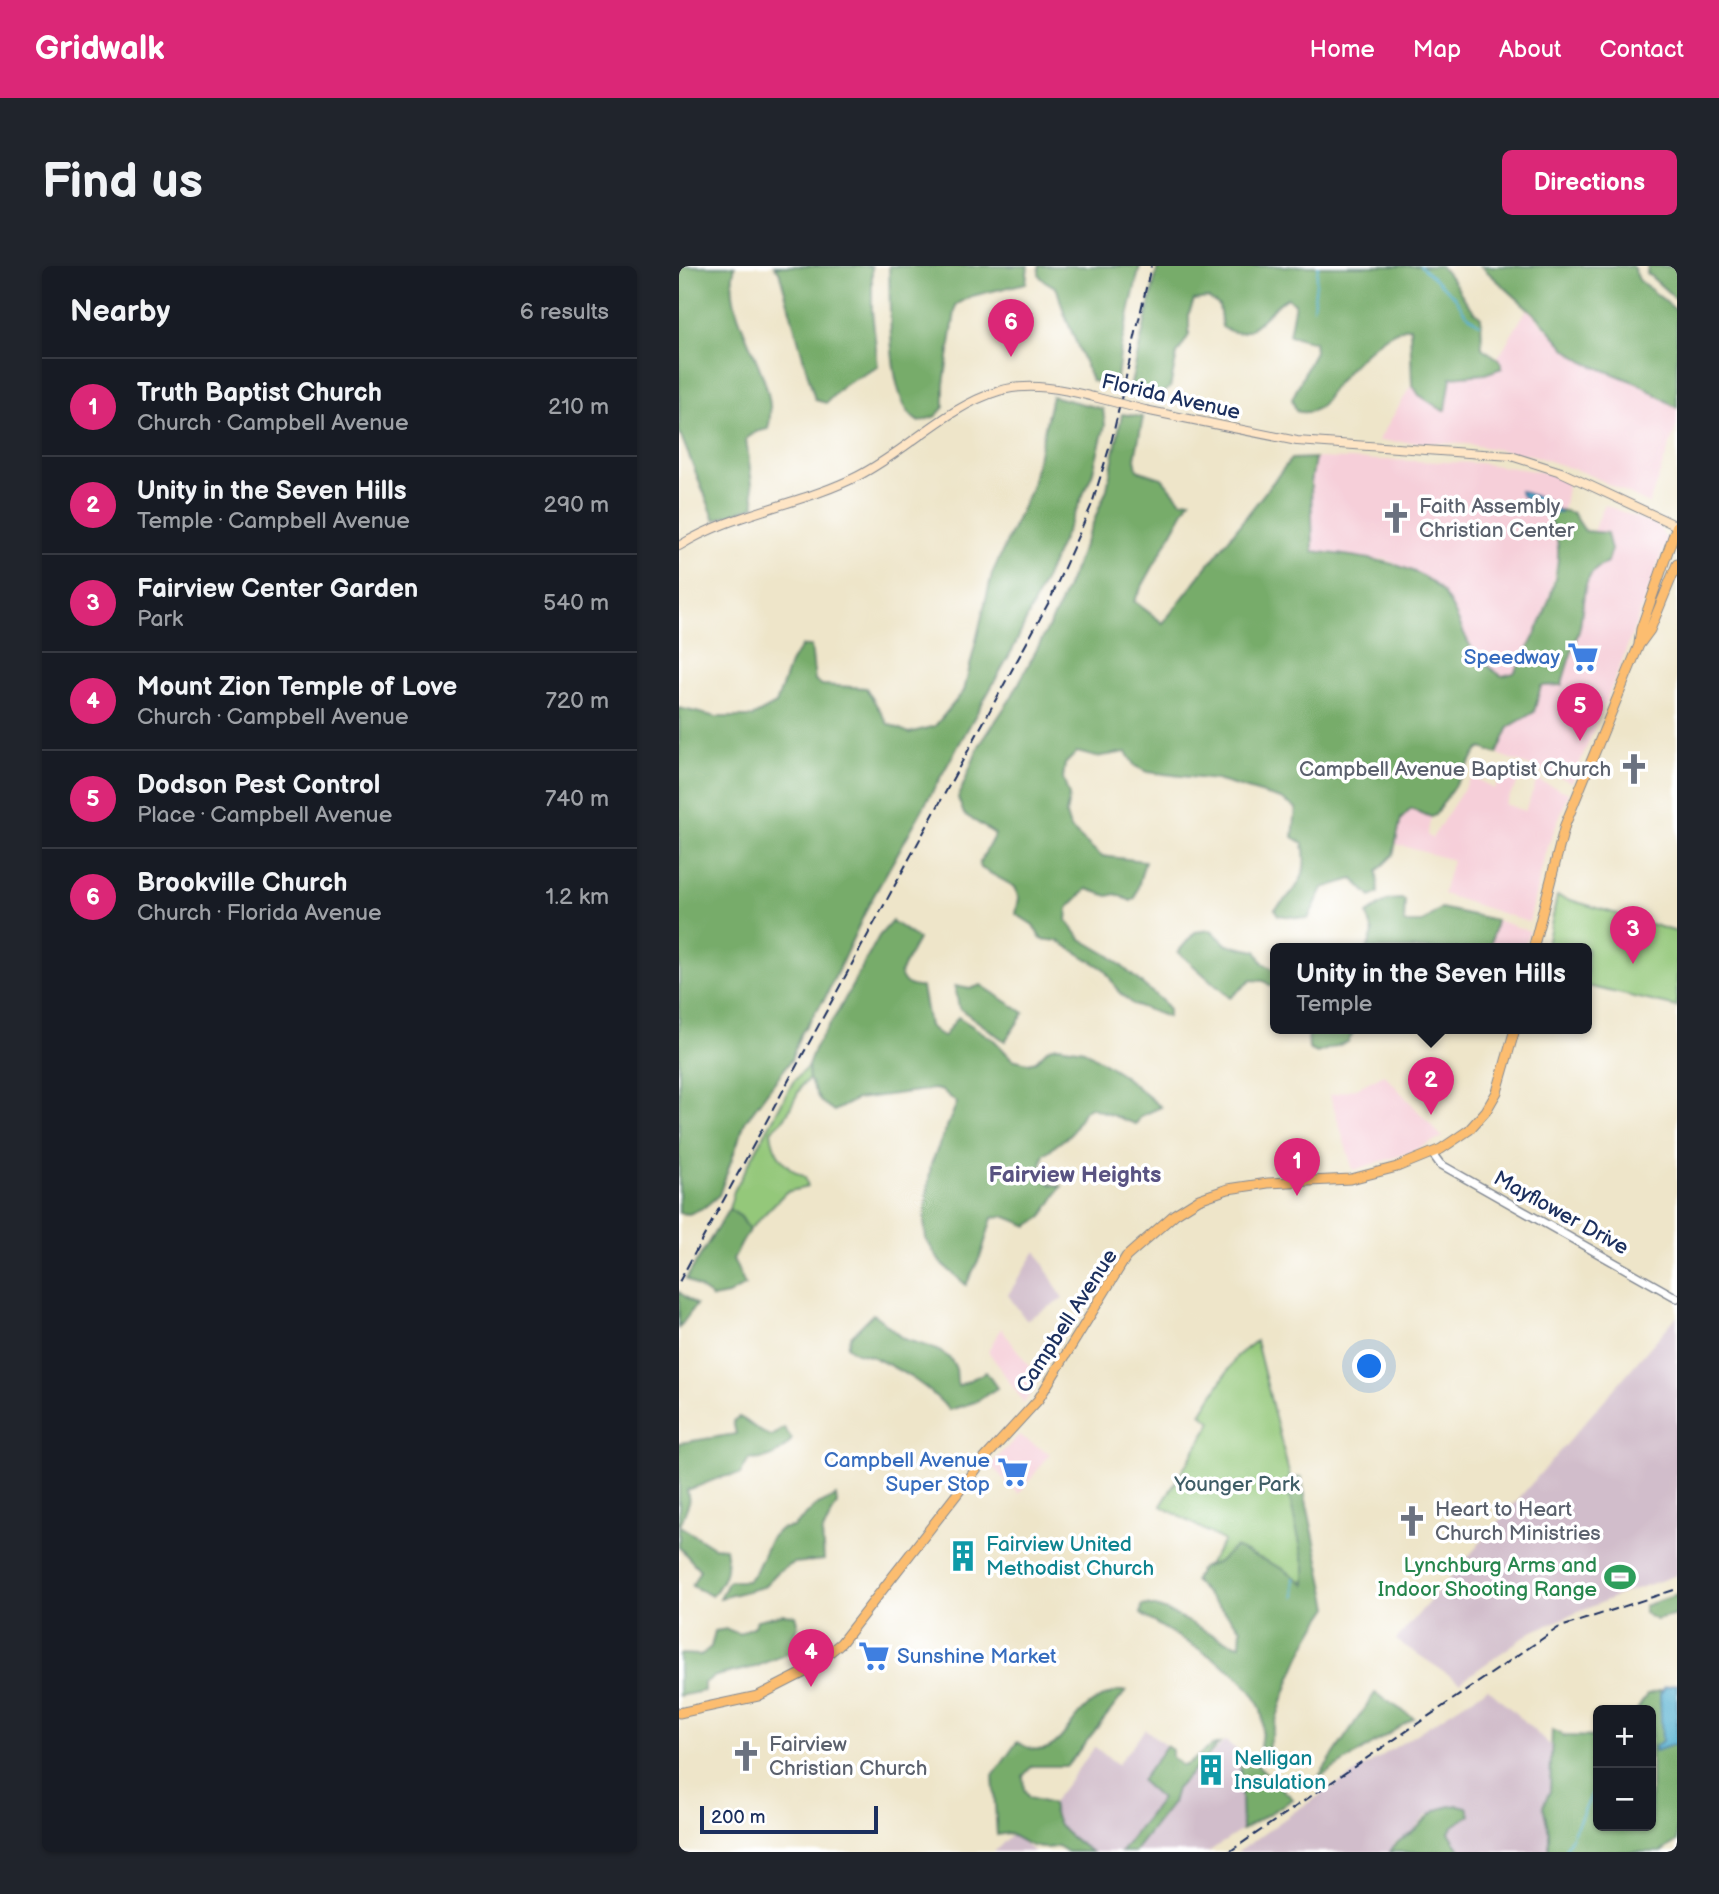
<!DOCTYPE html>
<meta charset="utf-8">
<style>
body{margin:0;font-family:"Balsamiq Sans",sans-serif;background:#20242c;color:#f1f3f6}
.controls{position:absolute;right:21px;bottom:21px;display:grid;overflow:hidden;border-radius:10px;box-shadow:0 2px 5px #0004}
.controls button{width:63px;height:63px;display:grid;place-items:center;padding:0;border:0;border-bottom:2px solid #363941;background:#171b24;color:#f1f3f6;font:35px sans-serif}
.scale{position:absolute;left:21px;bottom:18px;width:178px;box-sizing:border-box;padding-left:7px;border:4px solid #1b2f5e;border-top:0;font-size:19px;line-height:24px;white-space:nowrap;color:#1b2f5e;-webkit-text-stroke:5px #fff;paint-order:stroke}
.you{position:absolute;left:691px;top:1101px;width:24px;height:24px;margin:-18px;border:5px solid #fff;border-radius:50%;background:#1a73e8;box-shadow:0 0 0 10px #1a73e833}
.badge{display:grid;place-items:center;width:46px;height:46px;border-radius:50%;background:#db2777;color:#fff;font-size:23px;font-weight:700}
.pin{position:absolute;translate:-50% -58px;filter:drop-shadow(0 2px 4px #0008)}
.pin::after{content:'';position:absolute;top:37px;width:24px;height:21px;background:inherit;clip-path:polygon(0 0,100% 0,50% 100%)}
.popup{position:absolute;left:591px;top:677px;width:322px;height:91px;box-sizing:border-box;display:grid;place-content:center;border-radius:10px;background:#171b24;filter:drop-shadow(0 2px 5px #0005);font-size:23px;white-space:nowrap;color:#9ea1a6}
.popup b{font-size:26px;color:#f1f3f6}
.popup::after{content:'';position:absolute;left:50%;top:100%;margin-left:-14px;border:14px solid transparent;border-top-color:#171b24}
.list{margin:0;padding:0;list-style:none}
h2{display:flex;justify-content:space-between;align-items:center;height:91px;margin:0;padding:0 28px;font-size:30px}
h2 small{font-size:23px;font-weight:400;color:#9ea1a6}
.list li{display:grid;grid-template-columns:46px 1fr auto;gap:21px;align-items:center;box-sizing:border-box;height:98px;padding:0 28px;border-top:2px solid #363941}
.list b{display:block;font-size:26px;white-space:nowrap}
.list p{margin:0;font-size:23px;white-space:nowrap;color:#9ea1a6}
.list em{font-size:23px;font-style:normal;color:#9ea1a6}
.map{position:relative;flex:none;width:998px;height:1586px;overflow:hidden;border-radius:10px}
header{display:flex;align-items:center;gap:42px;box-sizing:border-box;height:98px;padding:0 35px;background:#db2777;color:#fff}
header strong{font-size:33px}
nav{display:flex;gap:38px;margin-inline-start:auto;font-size:24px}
.intro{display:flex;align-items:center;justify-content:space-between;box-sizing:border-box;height:168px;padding:0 42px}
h1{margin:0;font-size:49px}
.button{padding:18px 32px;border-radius:10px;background:#db2777;color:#fff;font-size:24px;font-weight:700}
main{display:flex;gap:42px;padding:0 42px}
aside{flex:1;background:#171b24;border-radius:10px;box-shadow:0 2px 5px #0004}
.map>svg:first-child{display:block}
.built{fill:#f6cfd9}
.industrial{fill:#d1bdcb}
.green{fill:#94c87a;stroke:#587c6c;stroke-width:2}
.forest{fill:#77ac6a;stroke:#496e64;stroke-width:2}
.water{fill:#51afcf;stroke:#366f96;stroke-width:2}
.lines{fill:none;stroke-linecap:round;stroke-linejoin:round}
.stream{stroke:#51afcf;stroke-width:2}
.tertiary-casing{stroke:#848a94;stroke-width:10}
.secondary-casing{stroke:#848a94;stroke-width:10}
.primary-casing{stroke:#848a94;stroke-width:11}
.tertiary{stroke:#fff;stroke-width:7}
.secondary{stroke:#fee5c5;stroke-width:8}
.primary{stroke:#fcbd6f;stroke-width:9}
.rail{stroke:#1b2f5e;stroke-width:2;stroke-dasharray:10 5;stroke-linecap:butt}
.secondary-bridge-casing{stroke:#848a94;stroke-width:10;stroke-linecap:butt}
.secondary-bridge{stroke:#fee5c5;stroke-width:8}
.labels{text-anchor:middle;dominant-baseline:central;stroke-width:7;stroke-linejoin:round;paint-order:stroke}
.street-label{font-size:21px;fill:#1b2f5e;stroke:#fff}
.worship-label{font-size:21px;fill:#5b616d;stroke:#fff;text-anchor:start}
.shop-label{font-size:21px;fill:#366cbe;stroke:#fff;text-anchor:end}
.park-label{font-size:21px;fill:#3f5d66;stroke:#fff}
.culture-label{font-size:21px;fill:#0d838f;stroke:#fff;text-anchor:start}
.leisure-label{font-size:21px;fill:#27864d;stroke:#fff;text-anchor:end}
.neighbourhood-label{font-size:23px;font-weight:bold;fill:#595382;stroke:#fff}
</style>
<header>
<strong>Gridwalk</strong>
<nav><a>Home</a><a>Map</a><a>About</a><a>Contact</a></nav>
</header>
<div class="intro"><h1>Find us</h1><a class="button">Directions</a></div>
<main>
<aside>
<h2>Nearby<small>6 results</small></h2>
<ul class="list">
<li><span class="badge">1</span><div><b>Truth Baptist Church</b><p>Church · Campbell Avenue</p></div><em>210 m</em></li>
<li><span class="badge">2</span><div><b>Unity in the Seven Hills</b><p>Temple · Campbell Avenue</p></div><em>290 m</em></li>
<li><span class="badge">3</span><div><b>Fairview Center Garden</b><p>Park</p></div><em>540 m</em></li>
<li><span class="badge">4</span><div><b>Mount Zion Temple of Love</b><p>Church · Campbell Avenue</p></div><em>720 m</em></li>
<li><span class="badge">5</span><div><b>Dodson Pest Control</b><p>Place · Campbell Avenue</p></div><em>740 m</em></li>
<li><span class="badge">6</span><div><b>Brookville Church</b><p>Church · Florida Avenue</p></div><em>1.2 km</em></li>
</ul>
</aside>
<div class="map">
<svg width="998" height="1586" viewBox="0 0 998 1586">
<rect width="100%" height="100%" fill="#fff"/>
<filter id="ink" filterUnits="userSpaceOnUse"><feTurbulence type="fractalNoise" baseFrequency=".0143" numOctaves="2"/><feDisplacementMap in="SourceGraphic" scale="14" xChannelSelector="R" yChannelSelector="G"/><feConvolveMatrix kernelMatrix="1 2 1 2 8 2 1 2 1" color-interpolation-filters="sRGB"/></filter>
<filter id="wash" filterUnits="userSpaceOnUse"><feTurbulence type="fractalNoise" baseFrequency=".00686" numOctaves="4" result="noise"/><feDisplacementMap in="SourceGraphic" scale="28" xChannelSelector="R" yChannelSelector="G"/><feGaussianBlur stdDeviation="1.57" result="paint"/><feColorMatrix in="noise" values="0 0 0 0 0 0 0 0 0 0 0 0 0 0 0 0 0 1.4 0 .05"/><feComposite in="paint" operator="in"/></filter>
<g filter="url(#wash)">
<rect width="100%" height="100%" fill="#eee5c9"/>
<path class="built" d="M848,43L888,84L906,97L960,118L998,143V159L970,238L909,208L852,189L787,178L699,175L733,118L740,129L767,144L772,111L806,108L823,102L818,93Z
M636,192L799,197L870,207L889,216L884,244L867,250L877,263L880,283L871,327L855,374L835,407L823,410L796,390L768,332L721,299L705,293H672L634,286L632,217Z
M926,239L979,260L988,274L938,408L893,516L818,488L830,461L855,446L862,420L883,418L900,362L902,335L910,309L915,302L928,297L932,284L930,270L919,265L913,267Z
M827,500L844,507L826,538L846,545L858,514L890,527L867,585L850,656L764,628L773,594L717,578L722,553L732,543L752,551L748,569L753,572L793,510L815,523Z
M817,654L850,665L845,683H811Z
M705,808L763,871L730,887L674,904L651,829L680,821Z
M322,1062L360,1114L345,1137L309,1085Z
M340,1169L371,1188L340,1228L311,1199Z"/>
<path class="industrial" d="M357,985L384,1033L347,1054L329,1029Z
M998,1050V1309L943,1328L852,1366L781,1416L717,1374Z
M809,1422L873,1481L871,1525L864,1540L870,1566V1586H782L770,1566L774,1560L748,1549L731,1568L716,1576L711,1586H559L618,1544Z
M466,1463L487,1480L462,1514L482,1532L442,1586H413L384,1566L375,1551L372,1538L416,1481L438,1499Z
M546,1475L557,1483L561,1499L563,1564L529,1586H455L493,1537L497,1523Z
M332,1569L340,1574L356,1586H315Z"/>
<path class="green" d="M878,630L998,666V741L908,720V683H867Z
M129,800L130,813L123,819L106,852L92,865C94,887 106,902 126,911L129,921L107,926L70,964L62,951L50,943L55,925L114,816Z
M577,1075L643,1338L517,1316L545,1275L482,1240L533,1156L522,1148L558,1090Z"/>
<path class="forest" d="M0,0H56C40,53 104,111 89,163L77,166L67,173L76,240L36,254L0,165Z
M95,0H193V45L199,101L165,119L147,137L136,134L100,5Z
M210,0H349L347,17L293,30L277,39L265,118V141L257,150L240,156C206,139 212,36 210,0Z
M360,0H461L442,81L437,120L413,115L385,47L378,23C368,13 358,17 360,0Z
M479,0H761C779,15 783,37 802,51L803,82L821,94L823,102L806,108L772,111L767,144H763L740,129L733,118L731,61C701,64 659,113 642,140C634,146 626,148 617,145L613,133L636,85L635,76L610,69L616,37L608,32C584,45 573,80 543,61L540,39L528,32L515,34L510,47V69L498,88L491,122L484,127L451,122Z
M802,0H954L960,14L998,45V142L960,118L907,97L888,84L862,54Z
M969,0H998V34L968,7Z
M373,130L424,143L426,159L413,209L336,379L190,638L146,732L121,769L112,794L66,856L40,929L26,941L10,948L0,947V442L38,451H73L97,438L112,395L123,380H132L136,414L143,419L187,422L209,458L230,467L256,460L285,425L313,308L352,223Z
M443,148L464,151L456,192L458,204L483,212L502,235L511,234L455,335L484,357L612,193L636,192L632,217L634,285C675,291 743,293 768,333C790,368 783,385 823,410L835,407C857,372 900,287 867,250L881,244L894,247L906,265L928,267L932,284L928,297C898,308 907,339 900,365C894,383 887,400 883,419L862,420L855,446L830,461L818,488L803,482L799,484L756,549L752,551L732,543L722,553L714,589L698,605L699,627L692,631L674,613L644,622L629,653L599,649L596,643C620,621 630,611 624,577L614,571L617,542L602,533L537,514L468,506L456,500L447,486L417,491L398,486L386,498L384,512L390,530L387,549L391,562L422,590L466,595L456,632L452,635L437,628L429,630L408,623L389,642L388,655L402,673L431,690L483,735L489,742V751L453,738L440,726L425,703L379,675L362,673L354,659L337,648L340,632L336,621L302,602L300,598L316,568L285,548L279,532L300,480L332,432L378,345L428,223Z
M722,633L726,634L725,657H743L762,642L817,654L811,683H688L694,667L688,648L709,634Z
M213,655L239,673L221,707C225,719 231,721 243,721L250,760L264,771L279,751L315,774L333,793L349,797L357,795L370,782L379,780L405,784L441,807L482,841L462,850L457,858L411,841L404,846L392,868L365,888L361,904L371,918L383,920L363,951L349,960L325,950L313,952L302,989L287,1019L261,996L247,973L245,954L252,898L278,837L264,825L255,823L178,833L155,845L141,835L130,813L129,800L135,783L160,744L200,670Z
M532,664L548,679L577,685L584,697L596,704V723L585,715L572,714L551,732L499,686L516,666Z
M302,719L345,747L326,775L280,742L276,720L291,723Z
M629,763H676L669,776L638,787L630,783Z
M50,943L62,951L70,964L54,993L66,1019L49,1029L34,1032L7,1013Z
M0,1026L17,1039L0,1062Z
M194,1048C204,1054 218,1070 225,1073C241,1079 271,1083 277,1103C278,1109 277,1114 279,1120L307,1106L318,1122L296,1136L270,1144C249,1120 227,1107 198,1093C187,1087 176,1090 168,1080L171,1071Z
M60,1151C73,1157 80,1168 93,1170L105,1162L113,1173C104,1187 87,1196 70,1193L61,1209C41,1208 27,1219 8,1224L10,1236L1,1260L34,1281L46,1282C50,1303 46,1314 33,1330L13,1320L21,1304L0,1281V1177L57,1168L54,1155Z
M622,1211L650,1341C618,1385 602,1435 588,1486L581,1481C582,1471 585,1458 583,1449C574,1403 497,1373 462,1348L463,1339C494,1340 527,1371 561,1379L562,1362L515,1315L522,1302L539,1296L556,1281L605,1303L626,1318V1301L607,1215Z
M157,1230L158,1238L143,1267L145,1294L115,1297L100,1305L84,1321L41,1332L50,1315H68L76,1307L92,1272L101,1263L114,1261L137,1240Z
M998,1329V1349L977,1354L965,1347V1340Z
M104,1348L116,1349L119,1360L114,1370L116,1379L113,1386L76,1401L37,1410L25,1417V1425L0,1430V1388L22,1389L32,1381L36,1365L48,1363L60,1368L75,1360L78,1354Z
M983,1424V1476L976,1484L998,1477V1575L982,1586H870V1566L864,1540L871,1525L873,1464L886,1470L919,1471V1560H972V1444H958L968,1428Z
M439,1425H447L388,1500H353L344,1510L345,1523L350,1532L373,1538C376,1564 393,1572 413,1586H389L379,1580C359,1586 347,1578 329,1567L318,1569L314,1510L338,1476C379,1501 384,1459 410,1439C419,1433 429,1428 439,1425Z
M696,1427L735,1452L638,1513Z
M540,1478L497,1523L493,1537L455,1586H442L482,1533L462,1515L487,1480L493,1484V1491L503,1500C520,1495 521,1482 540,1478Z
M570,1491L614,1533L563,1564L561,1499Z
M779,1539L788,1541L791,1549L774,1560L770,1566L782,1586H711C717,1575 723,1574 732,1567C754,1551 748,1543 779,1539Z"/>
<path class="water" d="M841,225L869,235L881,246L875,248L842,229Z
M998,1418V1477L977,1485L976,1481L983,1476L981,1428L986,1421Z"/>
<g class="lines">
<path class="stream" d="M741,0L776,31L786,47L800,58
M634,42L639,0
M615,1312L616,1331
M885,1586L917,1520L914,1503L919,1495"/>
</g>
</g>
<g filter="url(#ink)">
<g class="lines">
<defs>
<path id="tertiary" d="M753,887L761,898L998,1032"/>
<path id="secondary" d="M466,144L618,175L832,190L882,206L998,260
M0,280C55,246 122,239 179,210C228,185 267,141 320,125C350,116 384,123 415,131"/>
<path id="primary" d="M960,378L962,363L998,259
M854,683L886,559L960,379L971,364L998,298
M0,1447L79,1430L128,1405L162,1377L306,1192L359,1134L447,991L496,948L520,933L549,923L589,917L672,913L718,901L762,883L790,864L807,845L818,826L836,763"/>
</defs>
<use href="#tertiary" class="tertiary-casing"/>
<use href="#secondary" class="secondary-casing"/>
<use href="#primary" class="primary-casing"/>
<use href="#tertiary" class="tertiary"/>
<use href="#secondary" class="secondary"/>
<use href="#primary" class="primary"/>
<path class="rail" d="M0,1016L371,334L413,238L433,173L472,0
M550,1586L879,1362L998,1323"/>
<defs>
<path id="secondary-bridge" d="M415,131L466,144"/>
</defs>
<use href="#secondary-bridge" class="secondary-bridge-casing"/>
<use href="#secondary-bridge" class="secondary-bridge"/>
</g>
</g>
<defs>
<symbol id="church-bare" viewBox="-9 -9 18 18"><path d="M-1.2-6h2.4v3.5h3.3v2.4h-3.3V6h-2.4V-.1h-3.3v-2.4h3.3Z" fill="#6b7280" stroke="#fff" stroke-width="2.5" paint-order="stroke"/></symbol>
<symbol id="supermarket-bare" viewBox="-9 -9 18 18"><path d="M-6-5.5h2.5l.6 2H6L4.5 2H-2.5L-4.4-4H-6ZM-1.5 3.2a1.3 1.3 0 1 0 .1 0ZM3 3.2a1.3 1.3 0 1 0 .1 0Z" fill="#3f7fe0" stroke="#fff" stroke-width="2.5" paint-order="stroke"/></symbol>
<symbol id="building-bare" viewBox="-9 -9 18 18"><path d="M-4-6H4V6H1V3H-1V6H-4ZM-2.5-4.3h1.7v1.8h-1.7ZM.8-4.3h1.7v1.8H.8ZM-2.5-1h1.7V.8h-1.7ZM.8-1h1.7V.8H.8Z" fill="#0f9aa8" stroke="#fff" stroke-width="2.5" paint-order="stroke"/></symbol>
<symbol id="stadium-bare" viewBox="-9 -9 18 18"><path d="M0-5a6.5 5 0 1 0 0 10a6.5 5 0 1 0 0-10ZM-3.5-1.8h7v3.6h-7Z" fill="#2e9e5b" stroke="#fff" stroke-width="2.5" paint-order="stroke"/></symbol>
</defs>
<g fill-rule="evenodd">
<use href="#church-bare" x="695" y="230" width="44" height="44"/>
<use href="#supermarket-bare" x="882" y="369" width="44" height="44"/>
<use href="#church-bare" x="933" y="481" width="44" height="44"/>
<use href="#supermarket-bare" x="312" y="1184" width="44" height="44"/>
<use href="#church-bare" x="711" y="1233" width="44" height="44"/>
<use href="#building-bare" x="262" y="1268" width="44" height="44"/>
<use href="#stadium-bare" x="919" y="1289" width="44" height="44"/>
<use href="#supermarket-bare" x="173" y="1368" width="44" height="44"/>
<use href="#church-bare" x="45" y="1468" width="44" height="44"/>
<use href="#building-bare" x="510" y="1482" width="44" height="44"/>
</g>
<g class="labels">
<g class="street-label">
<text transform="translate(492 131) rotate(13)">Florida Avenue</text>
<text transform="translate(882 947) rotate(29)">Mayflower Drive</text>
<text transform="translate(388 1055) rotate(-57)">Campbell Avenue</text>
</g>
<g class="worship-label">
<text x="740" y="240">Faith Assembly<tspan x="740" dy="24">Christian Center</tspan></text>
<text x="932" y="503" text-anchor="end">Campbell Avenue Baptist Church</text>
<text x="756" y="1243">Heart to Heart<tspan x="756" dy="24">Church Ministries</tspan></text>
<text x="90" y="1478">Fairview<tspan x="90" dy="24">Christian Church</tspan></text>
</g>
<g class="shop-label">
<text x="881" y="391">Speedway</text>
<text x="311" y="1194">Campbell Avenue<tspan x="311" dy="24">Super Stop</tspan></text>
<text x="218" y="1390" text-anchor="start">Sunshine Market</text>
</g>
<g class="park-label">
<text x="558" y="1218">Younger Park</text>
</g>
<g class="culture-label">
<text x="307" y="1278">Fairview United<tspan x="307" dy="24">Methodist Church</tspan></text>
<text x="555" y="1492">Nelligan<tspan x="555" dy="24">Insulation</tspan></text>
</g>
<g class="leisure-label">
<text x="918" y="1299">Lynchburg Arms and<tspan x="918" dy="24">Indoor Shooting Range</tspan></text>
</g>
<g class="neighbourhood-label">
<text x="396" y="909">Fairview Heights</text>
</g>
</g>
</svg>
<div class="controls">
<button>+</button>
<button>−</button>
</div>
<div class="scale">200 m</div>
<div class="you"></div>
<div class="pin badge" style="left:618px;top:930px">1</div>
<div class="pin badge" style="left:752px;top:849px">2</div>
<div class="popup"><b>Unity in the Seven Hills</b>Temple</div>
<div class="pin badge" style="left:954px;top:698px">3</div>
<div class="pin badge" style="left:132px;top:1421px">4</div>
<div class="pin badge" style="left:901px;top:475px">5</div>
<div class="pin badge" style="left:332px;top:91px">6</div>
</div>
</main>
